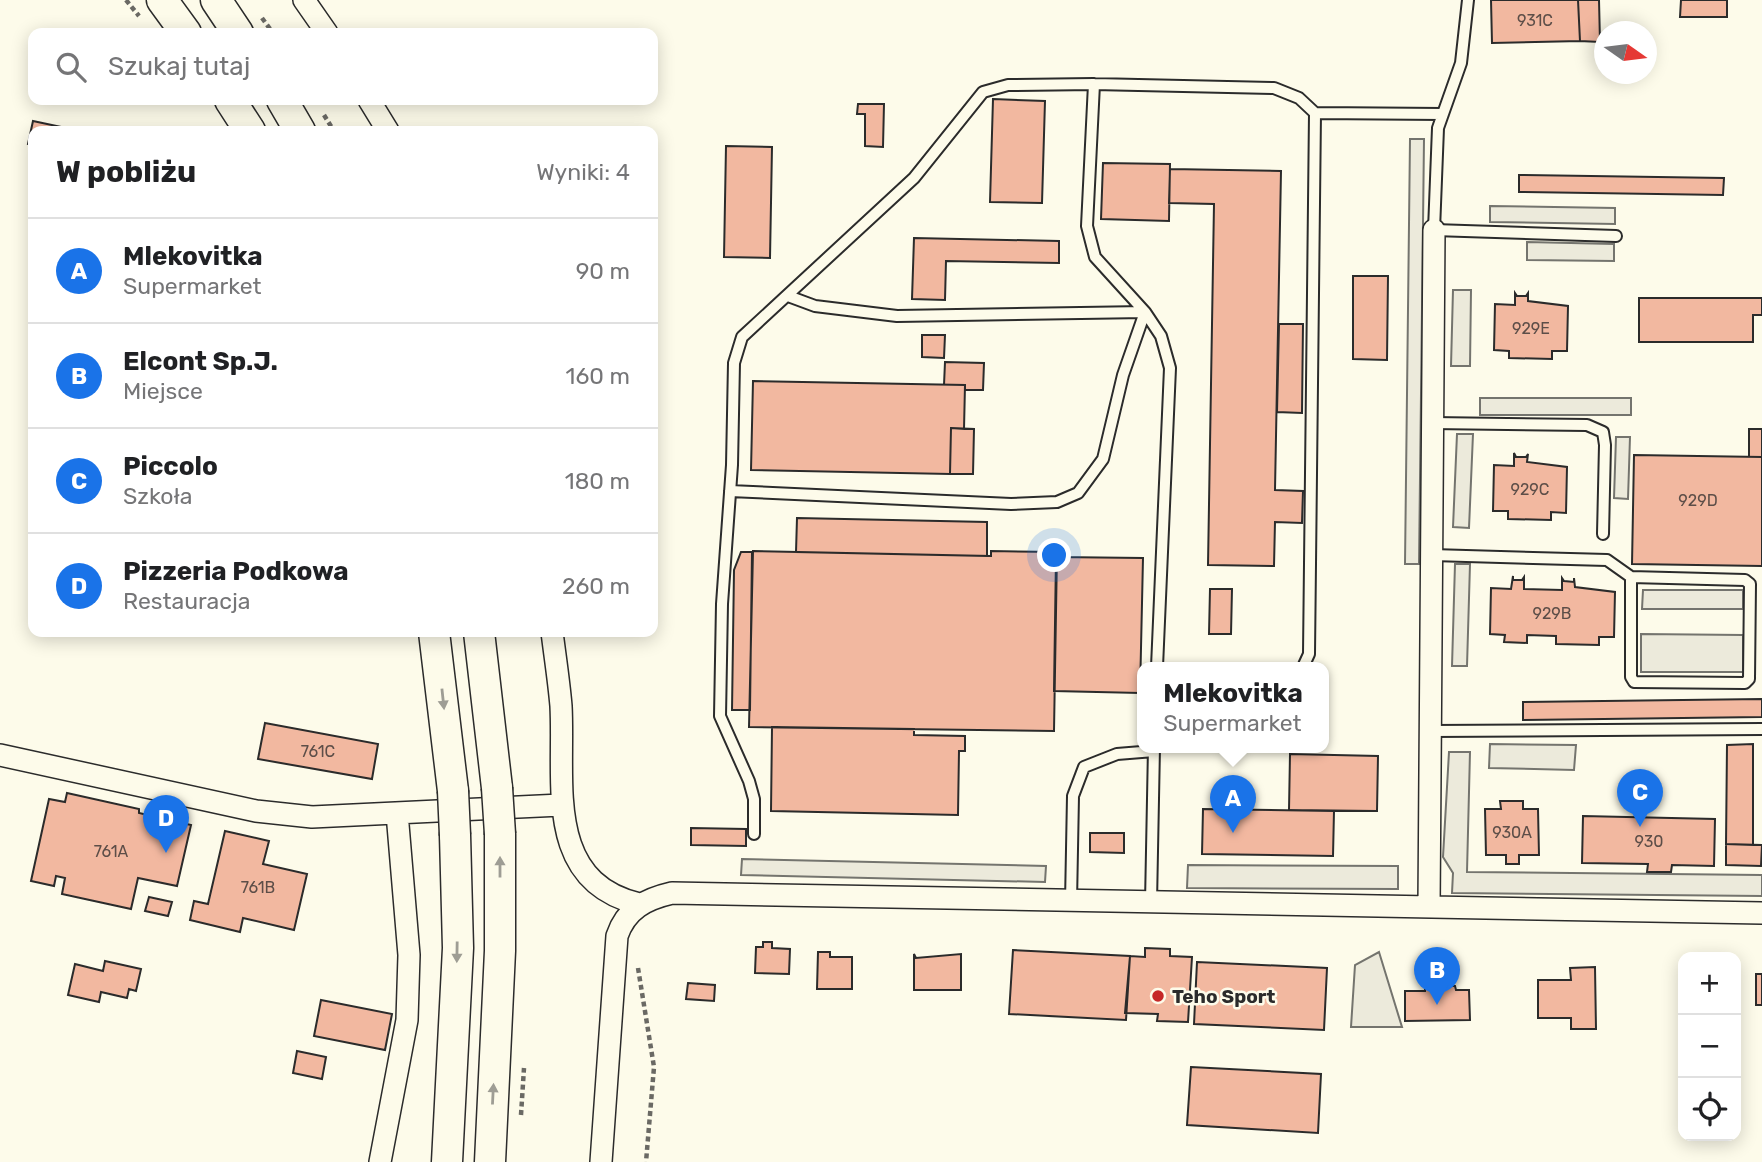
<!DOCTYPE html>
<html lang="pl">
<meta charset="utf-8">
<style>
body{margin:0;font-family:Rubik,sans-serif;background:#f2f2f2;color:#202124}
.controls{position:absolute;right:21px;bottom:21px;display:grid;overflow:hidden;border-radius:14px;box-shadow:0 4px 18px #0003}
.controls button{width:63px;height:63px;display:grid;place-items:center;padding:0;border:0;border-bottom:2px solid #e0e0e0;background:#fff;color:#202124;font:35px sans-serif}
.compass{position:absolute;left:1594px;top:21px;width:63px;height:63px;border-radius:50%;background:#fff;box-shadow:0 4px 18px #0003;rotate:104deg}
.you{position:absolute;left:1055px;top:556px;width:24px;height:24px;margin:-18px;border:5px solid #fff;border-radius:50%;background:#1a73e8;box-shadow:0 0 0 10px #1a73e833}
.badge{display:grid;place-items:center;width:46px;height:46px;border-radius:50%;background:#1a73e8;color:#fff;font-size:23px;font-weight:700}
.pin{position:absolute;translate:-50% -58px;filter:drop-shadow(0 2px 4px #0008)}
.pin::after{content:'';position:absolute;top:37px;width:24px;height:21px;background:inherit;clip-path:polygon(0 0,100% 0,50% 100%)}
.popup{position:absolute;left:1137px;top:662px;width:192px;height:91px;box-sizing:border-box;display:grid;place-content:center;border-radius:14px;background:#fff;filter:drop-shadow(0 2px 5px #0005);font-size:23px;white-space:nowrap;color:#757577}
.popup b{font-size:26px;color:#202124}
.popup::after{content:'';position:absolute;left:50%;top:100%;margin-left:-14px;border:14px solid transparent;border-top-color:#fff}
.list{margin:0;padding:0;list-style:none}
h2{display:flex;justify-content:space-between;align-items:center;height:91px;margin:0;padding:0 28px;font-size:30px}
h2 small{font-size:23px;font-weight:400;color:#757577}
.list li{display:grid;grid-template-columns:46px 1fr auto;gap:21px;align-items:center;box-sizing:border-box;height:105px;padding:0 28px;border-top:2px solid #e0e0e0}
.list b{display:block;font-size:26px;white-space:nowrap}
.list p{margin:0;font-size:23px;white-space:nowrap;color:#757577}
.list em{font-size:23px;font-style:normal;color:#757577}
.icon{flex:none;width:38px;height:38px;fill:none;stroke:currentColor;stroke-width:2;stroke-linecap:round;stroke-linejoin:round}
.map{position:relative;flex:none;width:1762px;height:1162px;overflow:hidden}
.search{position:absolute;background:#fff;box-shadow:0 4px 18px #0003;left:28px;top:28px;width:630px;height:77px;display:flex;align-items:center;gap:18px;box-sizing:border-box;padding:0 24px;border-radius:14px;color:#757577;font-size:26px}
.panel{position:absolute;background:#fff;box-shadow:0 4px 18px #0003;left:28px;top:126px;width:630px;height:511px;border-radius:14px}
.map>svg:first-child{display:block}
.parking{fill:#eceadb;stroke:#74746e;stroke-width:2}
.building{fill:#f2b8a0;stroke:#2b2b2b;stroke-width:2}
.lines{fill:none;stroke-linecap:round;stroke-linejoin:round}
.lane-casing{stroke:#2b2b2b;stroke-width:14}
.street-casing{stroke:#2b2b2b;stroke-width:24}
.secondary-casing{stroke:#2b2b2b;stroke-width:33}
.path{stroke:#6a6964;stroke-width:4.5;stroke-dasharray:5 3.5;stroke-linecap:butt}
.lane{stroke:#fdfbea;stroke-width:10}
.street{stroke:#fdfbea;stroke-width:21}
.secondary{stroke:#fdfbea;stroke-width:30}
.secondary-bridge-casing{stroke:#2b2b2b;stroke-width:33;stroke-linecap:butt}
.secondary-bridge{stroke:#fdfbea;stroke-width:30}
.oneway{fill:#9e9d94}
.poi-dot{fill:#c62828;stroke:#fdfbea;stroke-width:2.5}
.labels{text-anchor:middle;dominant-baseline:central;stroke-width:5;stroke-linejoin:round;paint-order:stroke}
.number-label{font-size:16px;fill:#5d4e48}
.poi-label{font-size:19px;font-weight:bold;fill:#2b2b2b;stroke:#fdfbea;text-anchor:start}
</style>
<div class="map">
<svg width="1762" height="1162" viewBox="0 0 1762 1162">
<rect width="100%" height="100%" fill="#fdfbea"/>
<path class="parking" d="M1410,139H1424L1419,564H1405Z
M1490,206L1615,208V224L1490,222Z
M1527,242L1614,244V261L1527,260Z
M1453,290H1471L1470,366H1451Z
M1480,398H1631V415H1480Z
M1457,434H1473L1469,528L1453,527Z
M1616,437H1630L1628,499L1614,498Z
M1455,564H1470L1467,666H1452Z
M1643,590H1743V609H1642Z
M1641,634L1743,635V672H1641Z
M1490,744L1576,745L1574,770L1489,768Z
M1449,752H1470L1467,872L1762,875V896L1452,893L1453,873L1443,857Z
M742,859L1046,866L1045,882L741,875Z
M1188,865L1398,866V889L1187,888Z
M1379,952L1402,1027H1351L1355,965Z"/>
<path class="building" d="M1491,0H1578L1580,41L1492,43Z
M1578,0H1599L1600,42L1580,41Z
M1681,0H1727V17H1680Z
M993,99L1045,101L1042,203L990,202Z
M858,104H884L883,147L865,146V114H857Z
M33,121L80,131H33V145L28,144Z
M726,146L772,147L770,258L724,257Z
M1103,163L1170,164L1169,221L1101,219Z
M1170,169L1281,171L1275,490L1303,491L1302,523L1275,522L1274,566L1208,565L1214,204L1169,203Z
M1519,175L1724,178L1723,195L1519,192Z
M914,238L1059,241V263L946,261L945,300L912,299Z
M1353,276H1388L1387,360L1353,359Z
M1515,293L1517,296H1526L1528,293V301L1568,306L1567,351H1552V359L1509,358V351L1494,350L1495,304L1515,305Z
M1639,298H1762V315H1753V342H1639Z
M1279,324H1303L1302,413L1277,412Z
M922,335H945L944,358L922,357Z
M945,362L984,363L983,390H965V385H944Z
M753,381L965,385L964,429L951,428L950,474L751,470Z
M951,428L974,429L973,474H950Z
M1749,429H1762V457H1749Z
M1514,453L1516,457H1526L1528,454L1527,462L1567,467L1566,513L1551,512V520L1508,519V511H1493L1494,465L1514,466Z
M1634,455L1762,457V566L1632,564Z
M797,518L987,522V556L796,552Z
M753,551L991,556V551L1057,552L1054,731L749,727Z
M741,552H752L750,710H732L734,570Z
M1056,557L1143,558L1140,693L1054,691Z
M1513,576V580H1522L1524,577V589L1562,590V578L1564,581L1574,582V578L1575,587L1615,592L1614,637H1599V645L1556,644V636L1527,635V643L1504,642L1505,635L1490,634L1491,588L1511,589Z
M1210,589H1232L1231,634H1209Z
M1762,699V717L1523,720V702Z
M265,723L378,744L372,779L258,759Z
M772,727L914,729V735L965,736V751H959L958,815L771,811Z
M1753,744V845L1726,844L1727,745Z
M1290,754L1378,756L1377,811L1289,810Z
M67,793L139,809V813L191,825L177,886L138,878L131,909L62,894L65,878L56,876L54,886L31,881L49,799L65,802Z
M1500,801H1523V809H1538L1539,855H1519V864H1506V855H1486L1485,809H1501Z
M1203,809L1334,811L1333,856L1202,854Z
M1583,816L1715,819L1714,866L1672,865L1671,872H1647L1648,864L1582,863Z
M691,828L746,829V846L691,845Z
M225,831L269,841L263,864L307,874L294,930L243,918L240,932L190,920L194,901L208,904Z
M1090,833H1124V853L1090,852Z
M1726,844L1762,845L1761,866L1726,865Z
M149,897L172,902L168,916L145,911Z
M763,942H772V948L790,949L789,974L755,973L756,947H763Z
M1145,948L1170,949V956L1192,957L1188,1022L1157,1021L1158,1014L1125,1013L1130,956L1145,957Z
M1013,950L1130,956L1126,1020L1009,1014Z
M818,952H830V957H852V989H817Z
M914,954L916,958L961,954V990H914Z
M105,961L141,969L136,991L129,989L127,998L101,992L99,1002L68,995L75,964L103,971Z
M1197,962L1327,968L1324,1030L1194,1024Z
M1595,967L1596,1029H1571V1018H1538V980H1571L1570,968Z
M1756,974H1762V1005H1756Z
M688,983L715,985L714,1001L686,999Z
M1425,986H1455L1456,990H1469L1470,1020L1405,1021V991H1425Z
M321,1000L392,1014L385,1050L314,1036Z
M297,1051L326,1057L322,1079L293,1073Z
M1191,1067L1321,1074L1318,1133L1187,1125Z"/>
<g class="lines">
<defs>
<path id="lane" d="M1468,0L1461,63L1438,128L1434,230L1616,236
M1094,84L1087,226L1095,257L1145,312L1161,336L1170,368L1157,667
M1315,113L1443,114
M1432,423L1587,425L1603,432L1605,445L1603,534
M730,491L1011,504L1057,502L1078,493L1103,459L1123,375L1145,312L897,316L815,306L788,296
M1432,555L1607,560L1631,577V677L1634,682L1745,683L1749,679L1750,584L1745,580L1631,577
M1430,731L1762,729
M754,834V799L749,781L720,716L722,604L732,465L734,363L742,337L914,178L983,92L1008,85L1094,84L1274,88L1299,98L1315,113L1309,654L1303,667
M1071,902L1073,796L1084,767L1117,754L1154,751
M1151,903L1154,747"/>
<path id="street" d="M304,0L327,33
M369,100L388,131
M552,632C555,656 559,682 561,706C565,782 543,881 639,904
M0,755L256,811L312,817L561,805
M1429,907L1434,230
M380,1162L407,1020L409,955L397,813
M601,1162L617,936C626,909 646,899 672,893L1762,913"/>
<path id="secondary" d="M162,0L186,33
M216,0L238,33
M230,100L250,131
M282,100L300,131
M434,632L453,791
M479,632L497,788
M447,1162L458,948L455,835
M490,1162L500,951V834"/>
</defs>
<use href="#lane" class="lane-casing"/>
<use href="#street" class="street-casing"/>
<use href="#secondary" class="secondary-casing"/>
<path class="path" d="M126,0L139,16
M262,18L273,33
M324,115L334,131
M638,968L654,1067L646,1162
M521,1115L524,1068"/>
<use href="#lane" class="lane"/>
<use href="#street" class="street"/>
<use href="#secondary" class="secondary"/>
<defs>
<path id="secondary-bridge" d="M497,788L500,834
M453,791L455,835"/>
</defs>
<use href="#secondary-bridge" class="secondary-bridge-casing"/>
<use href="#secondary-bridge" class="secondary-bridge"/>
</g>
<defs><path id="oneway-solid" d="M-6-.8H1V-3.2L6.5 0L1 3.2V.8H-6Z" transform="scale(1.75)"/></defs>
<g class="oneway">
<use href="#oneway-solid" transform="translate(443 699) rotate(84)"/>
<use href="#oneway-solid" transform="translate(500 867) rotate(-90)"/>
<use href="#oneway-solid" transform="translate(457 952) rotate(91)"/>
<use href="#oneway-solid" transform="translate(493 1094) rotate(-87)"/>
</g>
<circle class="poi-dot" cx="1158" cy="996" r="7"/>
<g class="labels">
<g class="number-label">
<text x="1535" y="20">931C</text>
<text x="1531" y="328">929E</text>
<text x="1530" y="489">929C</text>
<text x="1698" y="500">929D</text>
<text x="1552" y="613">929B</text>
<text x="318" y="751">761C</text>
<text x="1512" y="832">930A</text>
<text x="1649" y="841">930</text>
<text x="111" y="851">761A</text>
<text x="258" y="887">761B</text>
</g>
<g class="poi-label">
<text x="1172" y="996">Teho Sport</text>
</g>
</g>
</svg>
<div class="controls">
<button>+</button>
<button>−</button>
<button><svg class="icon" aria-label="locate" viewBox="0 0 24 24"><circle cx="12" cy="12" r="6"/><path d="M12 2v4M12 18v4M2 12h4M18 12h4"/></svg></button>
</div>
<svg class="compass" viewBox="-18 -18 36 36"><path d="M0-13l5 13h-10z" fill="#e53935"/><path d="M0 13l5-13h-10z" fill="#757577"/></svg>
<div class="you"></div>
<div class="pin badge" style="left:1233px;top:833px">A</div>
<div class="popup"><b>Mlekovitka</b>Supermarket</div>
<div class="pin badge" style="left:1437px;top:1005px">B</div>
<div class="pin badge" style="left:1640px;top:827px">C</div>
<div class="pin badge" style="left:166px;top:853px">D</div>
<div class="search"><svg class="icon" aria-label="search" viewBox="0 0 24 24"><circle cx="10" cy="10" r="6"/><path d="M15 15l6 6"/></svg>Szukaj tutaj</div>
<section class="panel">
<h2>W pobliżu<small>Wyniki: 4</small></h2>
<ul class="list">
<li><span class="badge">A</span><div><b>Mlekovitka</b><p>Supermarket</p></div><em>90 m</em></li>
<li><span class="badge">B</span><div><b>Elcont Sp.J.</b><p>Miejsce</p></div><em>160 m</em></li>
<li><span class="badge">C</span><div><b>Piccolo</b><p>Szkoła</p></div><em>180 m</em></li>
<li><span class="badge">D</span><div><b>Pizzeria Podkowa</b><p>Restauracja</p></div><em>260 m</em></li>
</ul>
</section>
</div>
